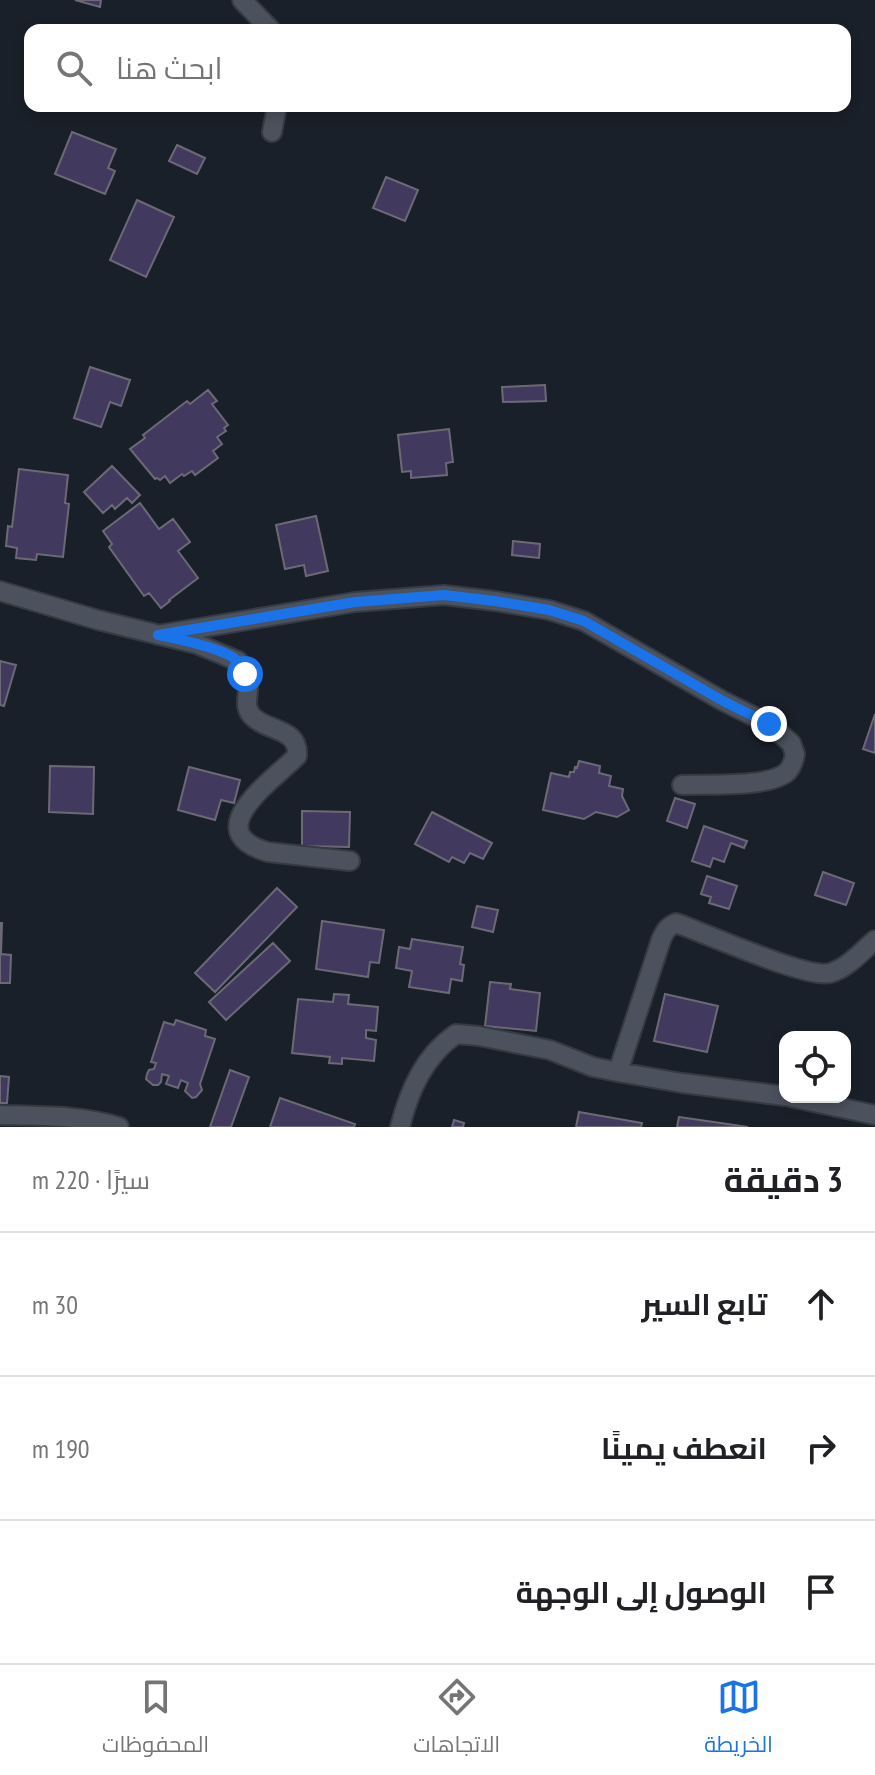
<!DOCTYPE html>
<html lang="ar">
<meta charset="utf-8">
<style>
body{margin:0;font-family:"PT Sans Narrow",Cairo,sans-serif;background:#f6f6f6;color:#202124;direction:rtl}
.controls{position:absolute;right:24px;bottom:24px;display:grid;overflow:hidden;border-radius:16px;box-shadow:0 4px 12px #0003}
.controls button{width:72px;height:72px;display:grid;place-items:center;padding:0;border:0;border-bottom:2px solid #e0e0e0;background:#fff;color:#202124;font:40px sans-serif}
.stop{position:absolute;width:24px;height:24px;margin:-18px;border:6px solid #1a73e8;border-radius:50%;background:#fff}
.stop.end{background:#1a73e8;border-color:#fff;box-shadow:0 2px 8px #0008}
.list{margin:0;padding:0;list-style:none}
h2{display:flex;justify-content:space-between;align-items:center;height:104px;margin:0;padding:0 32px;font-size:34px}
h2 small{font-size:26px;font-weight:400;color:#757577}
.list li{display:grid;grid-template-columns:52px 1fr auto;gap:24px;align-items:center;box-sizing:border-box;height:144px;padding:0 32px;border-top:2px solid #e0e0e0}
.list b{display:block;font-size:30px;white-space:nowrap}
.list em{font-size:26px;font-style:normal;color:#757577}
.icon{flex:none;width:44px;height:44px;fill:none;stroke:currentColor;stroke-width:2;stroke-linecap:round;stroke-linejoin:round}
.map{position:relative;flex:none;width:875px;height:1127px;overflow:hidden;direction:ltr}
.search{position:absolute;background:#fff;box-shadow:0 4px 12px #0003;left:24px;right:24px;top:24px;height:88px;display:flex;align-items:center;gap:20px;box-sizing:border-box;padding:0 28px;border-radius:16px;color:#757577;font-size:30px}
.sheet{height:536px;background:#fff}
nav{display:flex;justify-content:space-around;align-items:center;box-sizing:border-box;height:112px;border-top:2px solid #e0e0e0;background:#fff;font-size:22px;color:#757577}
nav a{display:grid;justify-items:center;gap:4px}
nav .on{color:#1a73e8}
.map>svg:first-child{display:block}
.building{fill:#42395f;stroke:#6c6976;stroke-width:2}
.lines{fill:none;stroke-linecap:round;stroke-linejoin:round}
.minor-casing{stroke:#363b42;stroke-width:22}
.minor{stroke:#4b525d;stroke-width:18}
.route{stroke:#1a73e8;stroke-width:10}
</style>
<div class="map">
<svg width="875" height="1127" viewBox="0 0 875 1127">
<rect width="100%" height="100%" fill="#1a2029"/>
<path class="building" d="M75,0H101L100,7Z
M72,132L116,149L108,168L115,171L105,194L55,174Z
M177,145L205,158L197,174L169,161Z
M386,177L418,190L405,221L373,208Z
M137,200L174,217L146,277L110,260Z
M90,367L130,380L121,406L110,402L101,427L74,418Z
M545,385L546,401L503,402L502,387Z
M208,390L217,401L212,404L228,425L224,428L226,431L217,437L222,444L213,451L218,458L195,475L192,471L184,476L182,474L170,483L165,476L160,480L157,478L155,479L130,449L145,438L143,435L187,401L190,404Z
M449,429L453,462L446,463L447,475L411,478V471L402,472L398,435Z
M112,466L140,495L132,503L127,498L115,509L112,505L103,513L84,492Z
M19,469L68,475L65,503L69,504L63,557L37,554L36,560L16,558L17,548L6,546L8,526L12,527Z
M140,503L159,529L173,519L190,542L178,551L198,578L169,600L170,601L161,608L149,593L144,596L109,547L112,544L103,531Z
M316,516L328,571L306,576L304,565L285,569L276,525Z
M513,541L540,544L539,558L512,555Z
M0,661L16,665L4,706L0,705Z
M875,714V753L863,749Z
M579,761L600,766L599,773L611,776L609,786L623,789L622,796L629,810L617,817L596,812L584,819L543,810L551,773L569,777L570,772H574L575,767L577,768Z
M50,766L94,767L93,814L49,812Z
M189,767L240,780L234,803L221,800L215,820L178,810Z
M675,798L695,804L687,828L667,821Z
M302,811L350,812L349,847L302,846Z
M432,812L492,843L483,859L470,853L464,863L452,857L449,862L415,844Z
M704,826L747,841L744,848L731,843L724,862L713,858L710,867L692,861Z
M823,872L854,883L846,905L815,895Z
M707,876L737,886L729,909L709,903L711,897L701,894Z
M277,888L297,907L215,992L195,973Z
M477,906L498,910L493,932L472,927Z
M322,921L384,930L379,963L370,962L368,977L316,969Z
M0,923H2L1,954L11,955L10,983H0Z
M412,939L463,947L460,964L464,965L462,981L451,979L449,993L409,987L412,971L396,968L399,947L410,949Z
M273,943L290,961L226,1020L209,1002Z
M490,982L511,984L510,989L540,993L536,1031L485,1026Z
M334,994L349,995L348,1004L378,1007L376,1031L366,1030V1038L376,1040L374,1061L342,1058V1064L329,1063L330,1057L292,1053L298,999L333,1002Z
M665,994L718,1006L707,1052L654,1041Z
M176,1020L206,1030L205,1036L215,1039L200,1084L202,1090L196,1097L192,1098L185,1091L188,1083L181,1080L178,1088L166,1084L169,1076L162,1074L161,1082L158,1085H153L146,1079L147,1074L149,1070L154,1069L156,1063L151,1062L164,1022L174,1025Z
M230,1070L249,1077L231,1127H210Z
M0,1076L9,1077L7,1103H0Z
M280,1098L355,1124L354,1127H270Z
M579,1112L642,1123L641,1127H576Z
M679,1117L748,1127H677Z
M454,1120L464,1123L463,1127H452Z"/>
<g class="lines">
<defs>
<path id="minor" d="M242,0L271,30
M272,132L277,106
M0,591L98,620L197,644L238,661C242,668 247,676 248,685C249,696 243,706 252,716C267,732 299,727 297,756C273,780 197,832 268,852L350,861
M158,635L355,602L444,595L495,601L549,610L584,621L723,701L769,724L791,743L795,754C794,760 792,766 788,771C772,788 707,784 682,785
M618,1072L661,940C665,931 667,927 676,923C705,933 806,979 830,973C848,968 862,951 875,940
M790,1097L875,1115
M0,1115C40,1116 81,1115 119,1127
M400,1127C409,1091 424,1056 456,1034L479,1036L550,1050L593,1067L618,1072L682,1083L785,1096"/>
</defs>
<use href="#minor" class="minor-casing"/>
<use href="#minor" class="minor"/>
</g>
<g class="lines">
<path class="route" d="M245,674C243,670 241,665 239,662C226,648 177,639 158,635L355,602L444,595L495,601L549,610L584,621L723,701L769,724"/>
</g>
</svg>
<div class="controls">
<button><svg class="icon" aria-label="locate" viewBox="0 0 24 24"><circle cx="12" cy="12" r="6"/><path d="M12 2v4M12 18v4M2 12h4M18 12h4"/></svg></button>
</div>
<div class="stop" style="left:245px;top:674px"></div>
<div class="stop end" style="left:769px;top:724px"></div>
<div class="search"><svg class="icon" aria-label="search" viewBox="0 0 24 24"><circle cx="10" cy="10" r="6"/><path d="M15 15l6 6"/></svg>ابحث هنا</div>
</div>
<section class="sheet">
<h2>3 دقيقة<small>سيرًا · 220 m</small></h2>
<ul class="list">
<li><svg class="icon" aria-label="ahead" viewBox="0 0 24 24"><path d="M12 20V5M6 11l6-6 6 6"/></svg><div><b>تابع السير</b></div><em>30 m</em></li>
<li><svg class="icon" aria-label="right" viewBox="0 0 24 24"><path d="M7 20v-9h11M14 6l5 5-5 5"/></svg><div><b>انعطف يمينًا</b></div><em>190 m</em></li>
<li><svg class="icon" aria-label="arrive" viewBox="0 0 24 24"><path d="M6 21V4h12l-3 4 3 4H6"/></svg><div><b>الوصول إلى الوجهة</b></div></li>
</ul>
</section>
<nav>
<a class="on"><svg class="icon" aria-label="map" viewBox="0 0 24 24"><path d="M3 6l6-2 6 2 6-2v14l-6 2-6-2-6 2zM9 4v14M15 6v14"/></svg>الخريطة</a>
<a><svg class="icon" aria-label="directions" viewBox="0 0 24 24"><path d="M12 3l9 9-9 9-9-9zM9 14v-3h6M13 9l2 2-2 2"/></svg>الاتجاهات</a>
<a><svg class="icon" aria-label="saved" viewBox="0 0 24 24"><path d="M7 4h10v16l-5-4-5 4z"/></svg>المحفوظات</a>
</nav>
